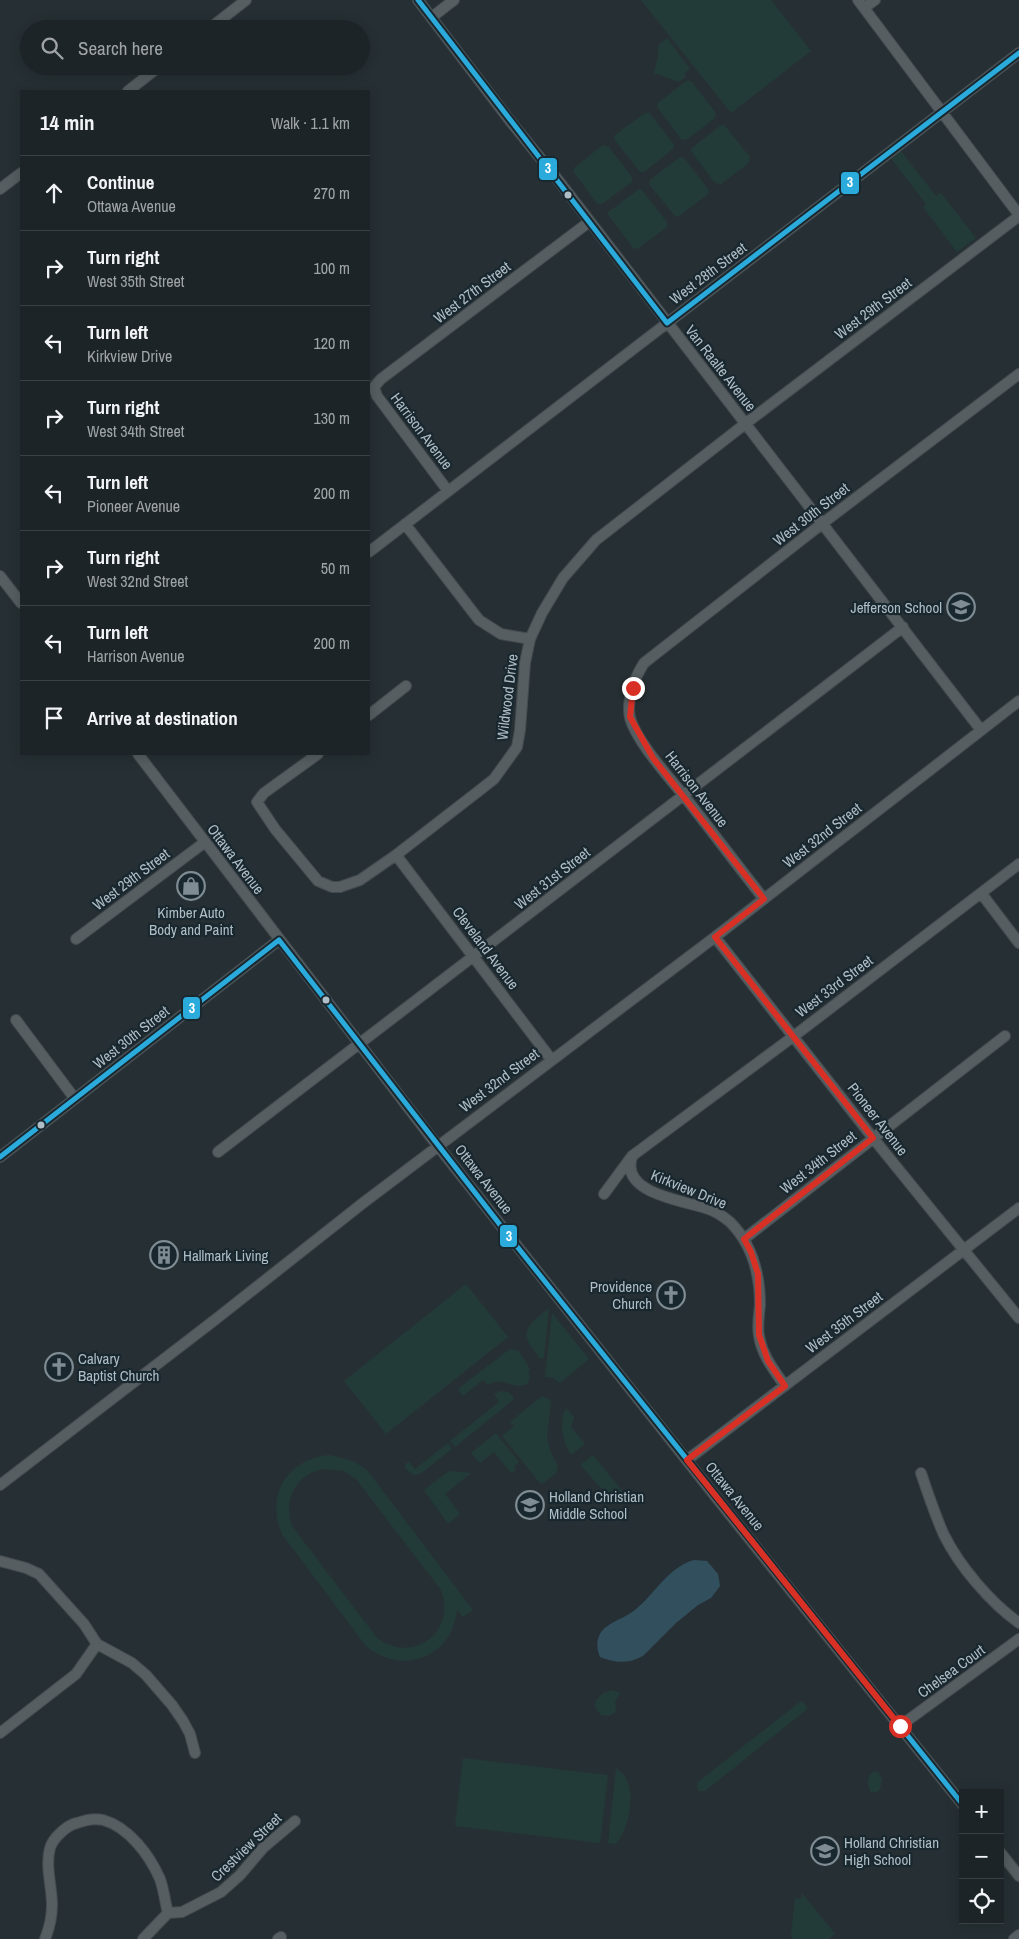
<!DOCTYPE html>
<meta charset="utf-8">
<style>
body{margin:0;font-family:"Archivo Narrow",sans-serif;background:#252c2f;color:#f1f3f6}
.controls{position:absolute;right:15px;bottom:15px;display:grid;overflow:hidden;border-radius:0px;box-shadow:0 2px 12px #0003}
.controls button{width:45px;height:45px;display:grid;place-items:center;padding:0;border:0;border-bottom:1px solid #3a4144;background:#1c2427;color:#f1f3f6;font:25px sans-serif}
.stop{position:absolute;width:15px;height:15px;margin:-11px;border:4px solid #d93025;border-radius:50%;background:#fff}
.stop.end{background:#d93025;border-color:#fff;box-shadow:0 1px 5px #0008}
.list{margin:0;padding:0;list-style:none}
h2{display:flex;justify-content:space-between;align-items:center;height:65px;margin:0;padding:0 20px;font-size:21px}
h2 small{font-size:16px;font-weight:400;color:#a0a4a7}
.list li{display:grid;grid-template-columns:32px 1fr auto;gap:15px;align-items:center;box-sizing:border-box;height:75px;padding:0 20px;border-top:1px solid #3a4144}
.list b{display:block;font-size:19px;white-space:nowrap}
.list p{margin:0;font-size:16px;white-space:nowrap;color:#a0a4a7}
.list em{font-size:16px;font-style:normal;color:#a0a4a7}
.icon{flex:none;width:28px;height:28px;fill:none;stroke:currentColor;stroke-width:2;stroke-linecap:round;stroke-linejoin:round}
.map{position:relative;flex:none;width:1019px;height:1939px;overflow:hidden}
.search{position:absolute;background:#1c2427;box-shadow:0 2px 12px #0003;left:20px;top:20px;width:350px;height:55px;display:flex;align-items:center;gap:12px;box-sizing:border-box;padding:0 18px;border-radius:28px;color:#a0a4a7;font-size:19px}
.panel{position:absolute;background:#1c2427;box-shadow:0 2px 12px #0003;left:20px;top:90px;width:350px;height:665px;border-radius:0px}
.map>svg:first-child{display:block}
.green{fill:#233b38;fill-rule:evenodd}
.water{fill:#324f5e}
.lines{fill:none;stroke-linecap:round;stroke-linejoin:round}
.minor-casing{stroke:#444b4f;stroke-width:12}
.minor{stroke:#565e62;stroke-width:10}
.bus-1-casing{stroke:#19272f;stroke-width:9}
.bus-1{stroke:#2babdb;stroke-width:5}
.route{stroke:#d93025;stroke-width:6}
.bus-dot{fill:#afbec6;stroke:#19272f;stroke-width:2}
.labels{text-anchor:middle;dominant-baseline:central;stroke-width:4.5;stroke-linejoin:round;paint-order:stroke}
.street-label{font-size:15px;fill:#afbec6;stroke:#19272f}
.poi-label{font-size:15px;fill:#afbec6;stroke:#19272f;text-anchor:start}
.line-badge{stroke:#19272f;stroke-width:2}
.badge-label{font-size:14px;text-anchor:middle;font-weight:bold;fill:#fff}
</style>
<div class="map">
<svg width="1019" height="1939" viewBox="0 0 1019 1939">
<rect width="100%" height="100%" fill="#263034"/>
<path class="green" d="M641,0H771L811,51L731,113Z
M667,38L690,69L684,74L686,76L679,82L654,73L658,57V45Z
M686,81H691L716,113L715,118L686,140L681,139L657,107L658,103Z
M645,113H650L674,145L673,149L644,172H640L614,139L615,135Z
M721,125L725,126L750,157L749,163L721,184L715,183L691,151L692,148Z
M603,145L608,146L632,177V182L602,204H597L573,171L575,167Z
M900,150L936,196L941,193L976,238L957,252L923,207L926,204L890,157Z
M680,157L684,158L709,190L708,194L678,217L675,216L649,184L650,180Z
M639,189L642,190L667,222V227L637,249L633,248L607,213Z
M466,1284L508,1337L386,1434L344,1381Z
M549,1308L544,1358L540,1359C537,1353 531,1348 528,1341C522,1326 539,1317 549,1308Z
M552,1313L589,1359L560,1383L553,1378L545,1377Z
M510,1349L519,1351L530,1369L528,1374L530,1376L528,1383C515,1392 502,1375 488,1385L483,1380L463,1396L459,1391V1388Z
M500,1391L508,1392L513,1396V1400L455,1447L450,1441L499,1402L494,1394Z
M542,1396L551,1400L547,1438L550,1450L558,1466L556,1473L542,1484L539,1482L502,1436L514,1426L510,1422Z
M566,1408L574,1417L571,1427L585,1444L571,1455C563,1443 558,1422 566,1408Z
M496,1433L519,1462L514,1467L516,1470L511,1473L494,1452L480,1463L471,1453Z
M448,1443L452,1449L420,1474L413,1475L405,1468V1464L409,1462L415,1469Z
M329,1455L353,1461L367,1470L473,1610L463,1617L457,1610C452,1658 402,1676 366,1646L282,1534C265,1496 287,1459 329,1455ZM322,1469L344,1471L356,1479L441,1590C457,1632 413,1665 377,1638L292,1526C283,1500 295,1476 322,1469Z
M593,1455L624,1493L620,1498L601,1488L580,1465Z
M449,1471L471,1473L445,1494L460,1514L448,1524L424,1490Z
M613,1690L620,1693L615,1702L616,1712L609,1716L601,1715L595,1707L596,1700L603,1693Z
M801,1701L807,1706L806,1710L705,1791H699L697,1787L698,1782Z
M463,1758L608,1775L600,1843L455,1826Z
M616,1768C640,1782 630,1826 616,1844L608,1843Z
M873,1772H878L882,1779L880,1790L875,1793L870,1791C867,1784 867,1776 873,1772Z
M802,1893L835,1934L829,1939H793L791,1936L795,1898L801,1899Z"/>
<path class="water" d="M694,1560L707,1561L718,1574L720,1586L711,1598L698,1605L676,1623L643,1656C628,1664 615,1663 600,1657C597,1650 596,1641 600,1634C607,1622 624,1619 635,1610C654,1595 668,1567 694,1560Z"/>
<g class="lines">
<defs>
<path id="minor" d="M418,0L511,122L558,180L981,730
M858,0L1019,215
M864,8L875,0
M432,17L454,0
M209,29L246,0
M128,91L160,66
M0,189L21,173
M448,491L377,396L374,387L381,379L589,222
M405,524L479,620L501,634L530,639
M369,552L1019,53
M0,576L21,603
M369,715L406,686
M138,754L430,1136L719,1501L963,1805
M318,754L264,793L257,802L275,829L318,881L332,887H340L360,880L396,855L480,790L494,779L517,747L520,730L525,663L530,639L542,613L563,578L596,540L745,424L1019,216
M396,855L551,1059
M981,893L1019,943
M764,899C737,865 711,830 684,796C668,776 637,742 630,718C626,700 635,677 644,663L823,523L1019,374
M715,937L873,1138L1019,1318
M76,939L205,842
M16,1020L75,1099
M218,1152L903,627
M0,1157L279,940
M632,1157C619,1195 689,1201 711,1210C718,1213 724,1217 730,1222C753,1245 760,1274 760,1305C759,1315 757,1326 759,1336C762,1355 774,1370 785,1386
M604,1194L632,1156L794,1036L1019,864
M744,1239L1005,1036
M687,1460L1019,1208
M921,1473C928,1494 935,1515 944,1535C960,1567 990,1602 1019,1623
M0,1485L216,1319L363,1203L715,937L1019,701
M0,1561L26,1568L39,1574L84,1624L97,1644L132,1663L146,1675L172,1705L183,1721L190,1734L195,1753
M900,1726L1019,1639
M0,1733L76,1674L97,1644
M1000,1852L1019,1876
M45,1939C49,1929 52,1916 52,1905C52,1887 45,1866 50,1848C53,1838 67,1825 77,1823C85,1820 95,1818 103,1820C129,1827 150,1856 160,1879C164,1890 165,1902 168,1913
M143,1939L168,1913L182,1912L221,1892L240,1875L263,1848L295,1821
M278,1939L281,1937
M1014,1939L1019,1935"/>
</defs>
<use href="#minor" class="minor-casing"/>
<use href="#minor" class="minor"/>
<defs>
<path id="bus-1" d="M418,0L667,323L1019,53
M0,1157L279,940L515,1244L963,1805"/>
</defs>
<use href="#bus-1" class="bus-1-casing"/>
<use href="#bus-1" class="bus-1"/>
</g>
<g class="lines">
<path class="route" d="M633,688L630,717L653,758L764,899L715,937L873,1138L744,1239L751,1252L758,1274L759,1335L768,1361L785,1386L687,1460L900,1726"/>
</g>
<defs>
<symbol id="school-ring" viewBox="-11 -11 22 22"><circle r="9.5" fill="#19272f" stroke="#7f8c93" stroke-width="1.5"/><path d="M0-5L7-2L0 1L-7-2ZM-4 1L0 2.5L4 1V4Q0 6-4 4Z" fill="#7f8c93"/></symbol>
<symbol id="shop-ring" viewBox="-11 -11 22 22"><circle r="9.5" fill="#19272f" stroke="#7f8c93" stroke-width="1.5"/><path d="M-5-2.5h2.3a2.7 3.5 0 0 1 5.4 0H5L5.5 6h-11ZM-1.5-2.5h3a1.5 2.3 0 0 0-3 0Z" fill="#7f8c93"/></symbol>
<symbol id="building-ring" viewBox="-11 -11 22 22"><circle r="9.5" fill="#19272f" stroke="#7f8c93" stroke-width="1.5"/><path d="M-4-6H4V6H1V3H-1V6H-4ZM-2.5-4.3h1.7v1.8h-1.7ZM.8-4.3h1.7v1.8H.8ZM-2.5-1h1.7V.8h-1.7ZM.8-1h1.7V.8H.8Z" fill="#7f8c93"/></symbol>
<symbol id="church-ring" viewBox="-11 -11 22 22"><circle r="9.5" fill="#19272f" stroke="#7f8c93" stroke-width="1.5"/><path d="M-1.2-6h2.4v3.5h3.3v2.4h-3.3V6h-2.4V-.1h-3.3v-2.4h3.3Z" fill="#7f8c93"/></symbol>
</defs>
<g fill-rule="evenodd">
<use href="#school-ring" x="945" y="591" width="32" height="32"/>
<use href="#shop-ring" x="175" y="870" width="32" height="32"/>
<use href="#building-ring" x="148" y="1239" width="32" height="32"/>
<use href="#church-ring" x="655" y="1279" width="32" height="32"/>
<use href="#church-ring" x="43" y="1351" width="32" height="32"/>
<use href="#school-ring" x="514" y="1489" width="32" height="32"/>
<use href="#school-ring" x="809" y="1835" width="32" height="32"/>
</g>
<g class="bus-dot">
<circle cx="568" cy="195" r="4.5"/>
<circle cx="326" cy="1000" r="4.5"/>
<circle cx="41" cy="1125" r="4.5"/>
</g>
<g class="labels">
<g class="street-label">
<text transform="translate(708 273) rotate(-37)">West 28th Street</text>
<text transform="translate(472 292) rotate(-37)">West 27th Street</text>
<text transform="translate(873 308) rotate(-37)">West 29th Street</text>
<text transform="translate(721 368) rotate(52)">Van Raalte Avenue</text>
<text transform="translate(422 431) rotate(53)">Harrison Avenue</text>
<text transform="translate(811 514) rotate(-38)">West 30th Street</text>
<text transform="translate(507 697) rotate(-83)">Wildwood Drive</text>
<text transform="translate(697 789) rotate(52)">Harrison Avenue</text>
<text transform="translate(822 835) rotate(-38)">West 32nd Street</text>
<text transform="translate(236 859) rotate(53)">Ottawa Avenue</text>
<text transform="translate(552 878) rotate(-38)">West 31st Street</text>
<text transform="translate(131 879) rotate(-37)">West 29th Street</text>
<text transform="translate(486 948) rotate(53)">Cleveland Avenue</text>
<text transform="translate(834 986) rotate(-37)">West 33rd Street</text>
<text transform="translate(131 1037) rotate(-38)">West 30th Street</text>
<text transform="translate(499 1080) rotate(-37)">West 32nd Street</text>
<text transform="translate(878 1119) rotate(52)">Pioneer Avenue</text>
<text transform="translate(818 1162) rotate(-38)">West 34th Street</text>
<text transform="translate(484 1179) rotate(52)">Ottawa Avenue</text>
<text transform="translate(689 1189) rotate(22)">Kirkview Drive</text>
<text transform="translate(844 1322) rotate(-37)">West 35th Street</text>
<text transform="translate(735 1496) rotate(51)">Ottawa Avenue</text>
<text transform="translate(951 1671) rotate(-36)">Chelsea Court</text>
<text transform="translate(246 1847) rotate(-44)">Crestview Street</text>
</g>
<g class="poi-label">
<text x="942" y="607" text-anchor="end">Jefferson School</text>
<text x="191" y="912" text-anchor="middle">Kimber Auto<tspan x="191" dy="17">Body and Paint</tspan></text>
<text x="183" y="1255">Hallmark Living</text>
<text x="652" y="1286" text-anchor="end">Providence<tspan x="652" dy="17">Church</tspan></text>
<text x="78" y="1358">Calvary<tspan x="78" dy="17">Baptist Church</tspan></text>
<text x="549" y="1496">Holland Christian<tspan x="549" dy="17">Middle School</tspan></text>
<text x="844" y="1842">Holland Christian<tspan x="844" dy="17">High School</tspan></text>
</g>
</g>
<g class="line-badge">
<rect x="538" y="157" width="20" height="24" rx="5" fill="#2babdb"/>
<rect x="840" y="171" width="20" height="24" rx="5" fill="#2babdb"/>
<rect x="182" y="996" width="19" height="24" rx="5" fill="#2babdb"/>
<rect x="499" y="1224" width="19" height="24" rx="5" fill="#2babdb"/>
</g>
<g class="badge-label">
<text x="548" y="173">3</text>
<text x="850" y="187">3</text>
<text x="192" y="1013">3</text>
<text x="509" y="1241">3</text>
</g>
</svg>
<div class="controls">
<button>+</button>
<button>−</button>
<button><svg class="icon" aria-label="locate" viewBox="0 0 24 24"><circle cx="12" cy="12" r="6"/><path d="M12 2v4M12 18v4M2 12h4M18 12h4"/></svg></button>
</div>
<div class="stop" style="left:900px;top:1726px"></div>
<div class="stop end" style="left:633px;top:688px"></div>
<div class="search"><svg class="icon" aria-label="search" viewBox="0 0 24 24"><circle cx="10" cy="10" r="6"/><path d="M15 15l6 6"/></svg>Search here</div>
<section class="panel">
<h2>14 min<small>Walk · 1.1 km</small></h2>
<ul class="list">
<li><svg class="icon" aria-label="ahead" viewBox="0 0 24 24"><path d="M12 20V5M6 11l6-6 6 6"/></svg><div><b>Continue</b><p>Ottawa Avenue</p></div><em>270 m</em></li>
<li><svg class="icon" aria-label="right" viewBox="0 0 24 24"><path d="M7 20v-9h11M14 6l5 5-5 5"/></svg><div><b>Turn right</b><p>West 35th Street</p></div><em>100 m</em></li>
<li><svg class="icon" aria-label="left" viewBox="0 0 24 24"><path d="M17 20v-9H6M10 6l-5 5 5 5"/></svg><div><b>Turn left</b><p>Kirkview Drive</p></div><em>120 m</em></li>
<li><svg class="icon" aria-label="right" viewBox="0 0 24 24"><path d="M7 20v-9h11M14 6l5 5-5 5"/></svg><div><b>Turn right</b><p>West 34th Street</p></div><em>130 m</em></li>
<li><svg class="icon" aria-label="left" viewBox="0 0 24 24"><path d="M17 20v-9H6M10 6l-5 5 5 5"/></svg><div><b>Turn left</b><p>Pioneer Avenue</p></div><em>200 m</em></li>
<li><svg class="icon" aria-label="right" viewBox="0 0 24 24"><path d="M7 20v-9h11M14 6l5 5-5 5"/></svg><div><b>Turn right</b><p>West 32nd Street</p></div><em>50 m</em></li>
<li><svg class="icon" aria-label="left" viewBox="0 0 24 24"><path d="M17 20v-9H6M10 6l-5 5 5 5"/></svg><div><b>Turn left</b><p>Harrison Avenue</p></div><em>200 m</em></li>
<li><svg class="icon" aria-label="arrive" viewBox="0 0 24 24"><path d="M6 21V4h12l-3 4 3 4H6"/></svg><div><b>Arrive at destination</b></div></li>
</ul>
</section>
</div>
